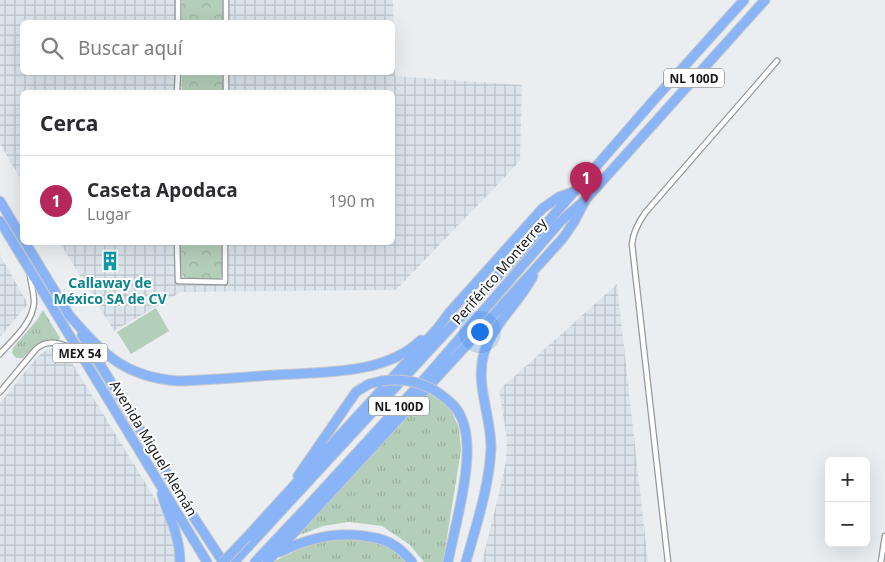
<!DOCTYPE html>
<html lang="es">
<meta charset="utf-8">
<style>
body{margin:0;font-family:"Noto Sans",sans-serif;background:#f2f2f3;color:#2b2b33}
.controls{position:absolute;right:15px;bottom:15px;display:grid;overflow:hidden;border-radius:8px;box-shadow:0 5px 20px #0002}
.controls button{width:45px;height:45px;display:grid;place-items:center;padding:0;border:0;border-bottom:1px solid #e1e1e2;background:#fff;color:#2b2b33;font:25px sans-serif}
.you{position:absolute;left:479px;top:331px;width:18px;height:18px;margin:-12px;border:4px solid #fff;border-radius:50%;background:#1a73e8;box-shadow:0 0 0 8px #1a73e833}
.badge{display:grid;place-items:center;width:32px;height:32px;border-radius:50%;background:#b6285b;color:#fff;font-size:16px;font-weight:700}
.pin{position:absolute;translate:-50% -41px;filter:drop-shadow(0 1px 2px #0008)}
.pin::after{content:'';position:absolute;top:26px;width:18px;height:15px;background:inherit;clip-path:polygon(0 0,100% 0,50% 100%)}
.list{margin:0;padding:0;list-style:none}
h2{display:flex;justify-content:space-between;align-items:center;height:65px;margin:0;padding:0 20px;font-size:21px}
h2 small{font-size:16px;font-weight:400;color:#7c7c81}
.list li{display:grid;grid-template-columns:32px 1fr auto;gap:15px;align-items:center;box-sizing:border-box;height:90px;padding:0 20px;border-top:1px solid #e1e1e2}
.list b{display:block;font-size:19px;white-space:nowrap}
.list p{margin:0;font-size:16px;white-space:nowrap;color:#7c7c81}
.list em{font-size:16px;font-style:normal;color:#7c7c81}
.icon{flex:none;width:28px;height:28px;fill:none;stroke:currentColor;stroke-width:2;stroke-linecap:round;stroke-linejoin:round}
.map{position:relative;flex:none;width:885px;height:562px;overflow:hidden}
.search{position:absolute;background:#fff;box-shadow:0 5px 20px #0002;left:20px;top:20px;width:375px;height:55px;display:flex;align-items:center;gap:12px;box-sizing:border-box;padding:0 18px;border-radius:8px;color:#7c7c81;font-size:19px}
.panel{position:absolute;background:#fff;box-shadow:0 5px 20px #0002;left:20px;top:90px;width:375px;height:155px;border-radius:8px}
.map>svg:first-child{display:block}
.industrial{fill:url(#industrial-grid);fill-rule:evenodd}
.grass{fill:url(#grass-tufts)}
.park{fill:url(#park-crowns)}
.pitch{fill:#b4cfb9}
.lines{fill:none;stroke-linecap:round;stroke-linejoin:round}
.street-casing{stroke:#959899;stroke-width:7}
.highway-casing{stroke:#c8c8c8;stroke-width:11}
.street{stroke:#fff;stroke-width:4.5}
.highway{stroke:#89b4f8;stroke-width:9}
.highway-bridge-casing{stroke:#c8c8c8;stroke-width:11;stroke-linecap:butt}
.highway-bridge{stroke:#89b4f8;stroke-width:9}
.labels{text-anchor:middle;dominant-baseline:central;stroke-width:4;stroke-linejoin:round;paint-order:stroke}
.shield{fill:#fff;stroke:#5d5e5f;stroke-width:1}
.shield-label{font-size:12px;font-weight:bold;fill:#18191a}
.street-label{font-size:14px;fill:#18191a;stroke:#fff}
.culture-label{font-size:14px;font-weight:bold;fill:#0d838f;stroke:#fff}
</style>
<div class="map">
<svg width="885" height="562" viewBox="0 0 885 562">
<defs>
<pattern id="industrial-grid" width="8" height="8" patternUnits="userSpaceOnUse" patternTransform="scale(1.25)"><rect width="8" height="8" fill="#dbe4eb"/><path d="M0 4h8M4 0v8" fill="none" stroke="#bbc3c9"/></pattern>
<pattern id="grass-tufts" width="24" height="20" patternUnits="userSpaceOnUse" patternTransform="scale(1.25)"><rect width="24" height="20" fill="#b4cfb9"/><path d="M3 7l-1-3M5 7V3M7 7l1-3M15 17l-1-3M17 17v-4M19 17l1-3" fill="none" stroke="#9ab19e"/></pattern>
<pattern id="park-crowns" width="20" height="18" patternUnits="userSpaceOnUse" patternTransform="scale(1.25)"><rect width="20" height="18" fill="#b4cfb9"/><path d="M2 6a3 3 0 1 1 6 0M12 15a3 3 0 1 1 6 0" fill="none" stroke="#9ab19e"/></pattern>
</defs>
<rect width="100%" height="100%" fill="#ebeef0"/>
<path class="industrial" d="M0,0H393L395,76L522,85L520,161L396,290L181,292L114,331L60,243L392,242V92H22V181L0,144ZM22,22H392V72H22Z
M0,255L28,304L0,337Z
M617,284L648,562H482L501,485L506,461L507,439L499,390Z
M55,348L61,349L66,353L168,520L177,550L176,562H0V403L38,356L48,349Z"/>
<path class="grass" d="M43,310L60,338L58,341C39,336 36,347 23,358H16L12,353L13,348L37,320Z
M428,393L439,400L451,410L459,428L461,450L443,562H424L410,545L382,526L349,522L323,526L292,538Z
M359,537L392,547L407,562H273C293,552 313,541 335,538C343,537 351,537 359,537Z"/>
<path class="park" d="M182,0H223V22H182Z
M182,73H223V92H182Z
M180,243H222V274L220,278L217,280C178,280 180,281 180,243Z"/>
<path class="pitch" d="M156,308L169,331L131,354L117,332Z"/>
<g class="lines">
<defs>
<path id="street" d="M178,22V0
M226,22V0
M177,92L178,72
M226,92V72
M177,242L178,281L225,282V242
M0,354C13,339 33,323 34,302C34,293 31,284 30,275
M0,392L36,349C49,337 63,345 77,350
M668,562L632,244C633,232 638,223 645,213L777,61
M881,562L885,536"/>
<path id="highway" d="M0,201L22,238
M0,221L207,562
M25,242L71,318
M68,314C103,353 123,377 178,381C210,380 243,377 275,375C321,372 386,375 421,340
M82,335L193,516L223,562
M440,394C448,400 457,407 461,417C478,451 455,524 448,562
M298,476L356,392L369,384L381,381
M162,494C165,507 171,518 175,531C178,541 180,551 180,562
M247,537L437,329L449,313L543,208L559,197L573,192
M280,552C308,538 338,531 370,537C378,538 388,541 395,546C402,550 407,556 412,562
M234,562L545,225L653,101L744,0
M255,562L307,507L427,376L560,222L586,199L765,0
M267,562L463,349L563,238L574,222L585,201
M466,562C476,526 490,484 491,447C491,415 475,385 484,353C492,325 520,302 533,276"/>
</defs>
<use href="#street" class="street-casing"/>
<use href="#highway" class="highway-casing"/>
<use href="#street" class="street"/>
<use href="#highway" class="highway"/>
<defs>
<path id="highway-bridge" d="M381,381C403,378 422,381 440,394
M223,562L247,537"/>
</defs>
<use href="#highway-bridge" class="highway-bridge-casing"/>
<use href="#highway-bridge" class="highway-bridge"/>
</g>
<defs>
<symbol id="building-bare" viewBox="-9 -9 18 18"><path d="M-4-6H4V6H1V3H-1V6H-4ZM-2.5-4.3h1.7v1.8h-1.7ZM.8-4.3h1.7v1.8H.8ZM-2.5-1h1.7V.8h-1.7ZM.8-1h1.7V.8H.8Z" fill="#0f9aa8" stroke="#fff" stroke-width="2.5" paint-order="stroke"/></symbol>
</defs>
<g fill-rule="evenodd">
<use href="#building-bare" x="96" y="247" width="28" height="28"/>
</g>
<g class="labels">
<g class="shield">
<rect x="664" y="68.5" width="60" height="19" rx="4"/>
<rect x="52.5" y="343.5" width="55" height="19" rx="4"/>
<rect x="369" y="396.5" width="60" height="19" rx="4"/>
</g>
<g class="shield-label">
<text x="694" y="78">NL 100D</text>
<text x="80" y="353">MEX 54</text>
<text x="399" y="406">NL 100D</text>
</g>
<g class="street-label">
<text transform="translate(499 271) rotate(-49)">Periférico Monterrey</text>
<text transform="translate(154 448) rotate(59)">Avenida Miguel Alemán</text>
</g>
<g class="culture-label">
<text x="110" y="282">Callaway de<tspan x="110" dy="16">México SA de CV</tspan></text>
</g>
</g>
</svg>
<div class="controls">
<button>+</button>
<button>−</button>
</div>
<div class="you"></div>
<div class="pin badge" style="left:586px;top:203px">1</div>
<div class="search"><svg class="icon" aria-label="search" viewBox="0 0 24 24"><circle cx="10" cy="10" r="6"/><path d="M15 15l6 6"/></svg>Buscar aquí</div>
<section class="panel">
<h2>Cerca<small></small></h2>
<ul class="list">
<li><span class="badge">1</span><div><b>Caseta Apodaca</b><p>Lugar</p></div><em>190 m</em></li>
</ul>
</section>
</div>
